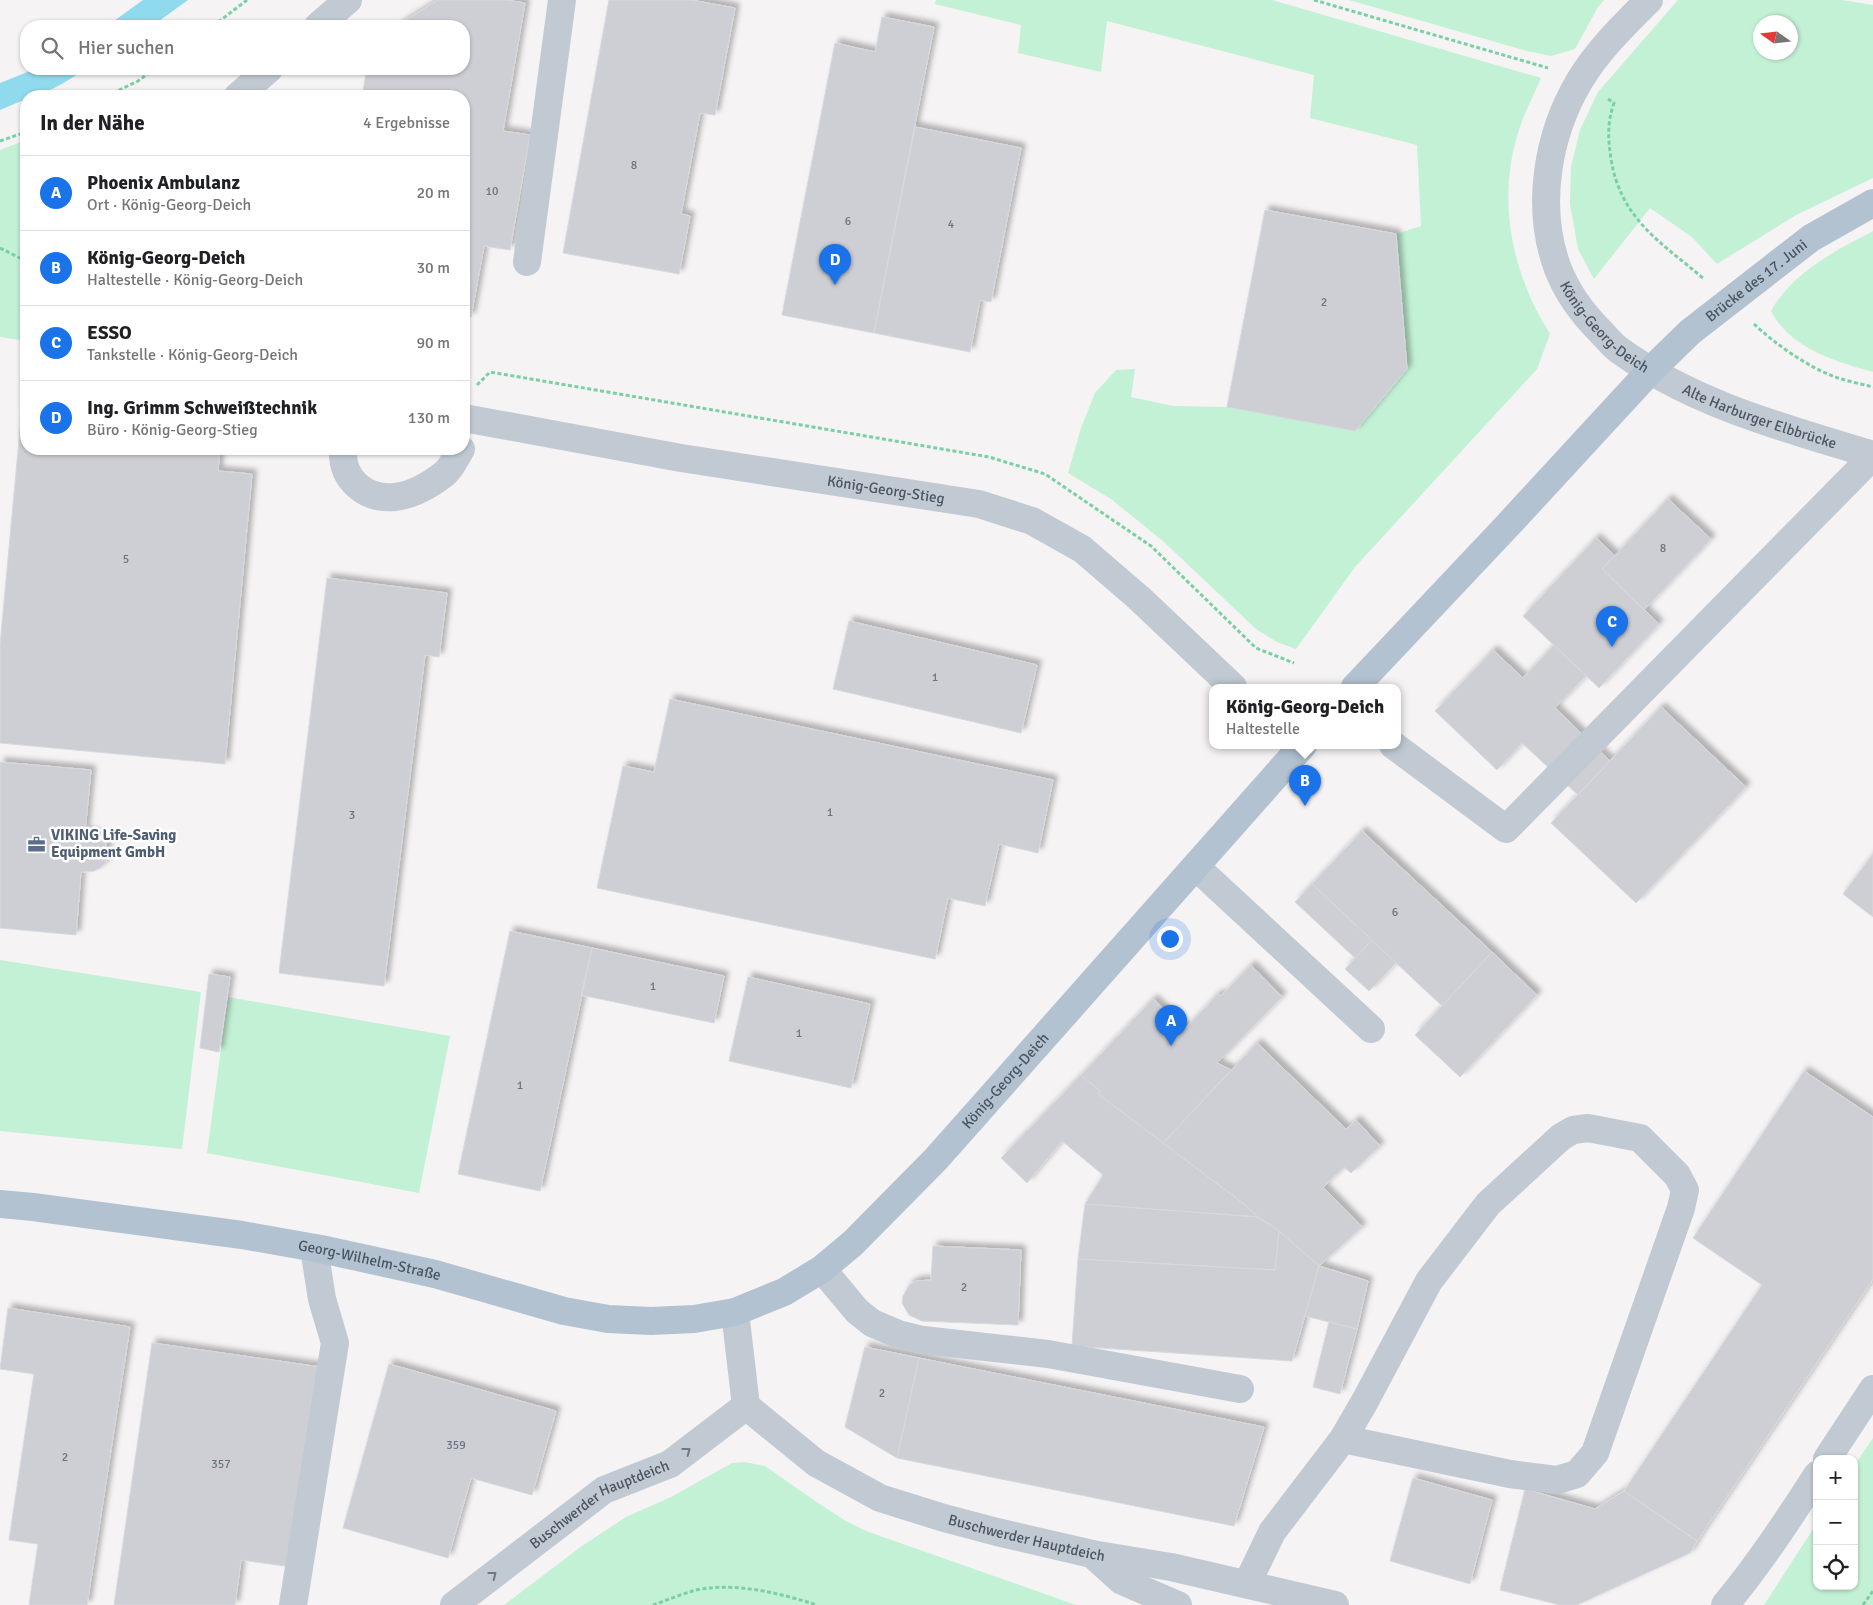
<!DOCTYPE html>
<html lang="de">
<meta charset="utf-8">
<style>
body{margin:0;font-family:Signika,sans-serif;background:#f6f6f6;color:#202124}
.controls{position:absolute;right:15px;bottom:15px;display:grid;overflow:hidden;border-radius:10px;box-shadow:0 1px 4px #0004}
.controls button{width:45px;height:45px;display:grid;place-items:center;padding:0;border:0;border-bottom:1px solid #e0e0e0;background:#fff;color:#202124;font:25px sans-serif}
.compass{position:absolute;left:1753px;top:15px;width:45px;height:45px;border-radius:50%;background:#fff;box-shadow:0 1px 4px #0004;rotate:284deg}
.you{position:absolute;left:1169px;top:938px;width:18px;height:18px;margin:-12px;border:4px solid #fff;border-radius:50%;background:#1a73e8;box-shadow:0 0 0 8px #1a73e833}
.badge{display:grid;place-items:center;width:32px;height:32px;border-radius:50%;background:#1a73e8;color:#fff;font-size:16px;font-weight:700}
.pin{position:absolute;translate:-50% -41px;filter:drop-shadow(0 1px 2px #0008)}
.pin::after{content:'';position:absolute;top:26px;width:18px;height:15px;background:inherit;clip-path:polygon(0 0,100% 0,50% 100%)}
.popup{position:absolute;left:1209px;top:684px;width:192px;height:65px;box-sizing:border-box;display:grid;place-content:center;border-radius:10px;background:#fff;filter:drop-shadow(0 1px 4px #0005);font-size:16px;white-space:nowrap;color:#757577}
.popup b{font-size:19px;color:#202124}
.popup::after{content:'';position:absolute;left:50%;top:100%;margin-left:-10px;border:10px solid transparent;border-top-color:#fff}
.list{margin:0;padding:0;list-style:none}
h2{display:flex;justify-content:space-between;align-items:center;height:65px;margin:0;padding:0 20px;font-size:21px}
h2 small{font-size:16px;font-weight:400;color:#757577}
.list li{display:grid;grid-template-columns:32px 1fr auto;gap:15px;align-items:center;box-sizing:border-box;height:75px;padding:0 20px;border-top:1px solid #e0e0e0}
.list b{display:block;font-size:19px;white-space:nowrap}
.list p{margin:0;font-size:16px;white-space:nowrap;color:#757577}
.list em{font-size:16px;font-style:normal;color:#757577}
.icon{flex:none;width:28px;height:28px;fill:none;stroke:currentColor;stroke-width:2;stroke-linecap:round;stroke-linejoin:round}
.map{position:relative;flex:none;width:1873px;height:1605px;overflow:hidden}
.search{position:absolute;background:#fff;box-shadow:0 1px 4px #0004;left:20px;top:20px;width:450px;height:55px;display:flex;align-items:center;gap:12px;box-sizing:border-box;padding:0 18px;border-radius:20px;color:#757577;font-size:19px}
.panel{position:absolute;background:#fff;box-shadow:0 1px 4px #0004;left:20px;top:90px;width:450px;height:365px;border-radius:20px}
.map>svg:first-child{display:block}
.green{fill:#c3f1d5;fill-rule:evenodd}
.water{fill:#90daee}
.building{fill:#cdcfd5;stroke:#d7d9de;filter:url(#shadow)}
.lines{fill:none;stroke-linecap:round;stroke-linejoin:round}
.path{stroke:#7ad0a6;stroke-width:3;stroke-dasharray:4 2.5;stroke-linecap:butt}
.minor{stroke:#c1cad2;stroke-width:28}
.major{stroke:#b3c2d1;stroke-width:28}
.oneway{stroke:#6e7983}
.labels{text-anchor:middle;dominant-baseline:central;stroke-width:5;stroke-linejoin:round;paint-order:stroke}
.number-label{font-size:12px;fill:#6b747e}
.street-label{font-size:15px;fill:#4a5661;stroke:#fff}
.service-label{font-size:15px;font-weight:bold;fill:#4e5e75;stroke:#fff;text-anchor:start}
</style>
<div class="map">
<svg width="1873" height="1605" viewBox="0 0 1873 1605">
<defs>
<filter id="shadow"><feDropShadow dx="4.5" dy="-4.5" stdDeviation="2.5" flood-color="#0004"/></filter>
</defs>
<rect width="100%" height="100%" fill="#f5f3f3"/>
<path class="green" d="M936,0H1272L1541,78C1534,95 1524,113 1519,130C1501,184 1507,243 1529,294C1534,308 1543,321 1550,334L1537,369L1355,567L1296,649L1277,642L1256,629L1164,542L1111,499L1068,473L1081,428L1095,393L1116,370L1135,369L1131,397L1173,406L1227,407L1355,431L1407,369L1396,234L1421,226L1417,145L1310,118L1314,75L1107,21L1101,72L1018,53L1021,25L935,4Z
M1349,0H1604L1598,7L1575,49L1551,56L1527,51Z
M1678,0H1842L1873,5V178L1796,215L1717,264L1692,237L1650,208L1594,279L1578,249L1570,204L1571,167L1580,130L1598,92ZM1760,22H1790V52H1760Z
M26,140V341L0,337V150Z
M1873,231V372C1834,361 1791,349 1771,311C1793,272 1835,251 1873,231Z
M0,960L201,992L182,1149L0,1131Z
M228,997L450,1036L419,1193L207,1153Z
M1873,1438V1605H1764L1817,1523V1586H1854V1466Z
M744,1462L765,1466L818,1503L846,1521L866,1531L1076,1605H504L582,1546L626,1517L671,1497L732,1463Z"/>
<path class="water" d="M143,0H188L152,26H107Z
M35,69H86C69,79 47,96 26,96V99L0,110V83Z"/>
<path class="building" d="M438,0H506L525,3L503,131L530,135L510,250L484,246L471,317L464,316V96H362L367,69H464V26H397Z
M609,0H691L735,8L715,115L700,113L681,214L690,216L679,274L563,253Z
M882,17L934,27L874,333L782,315L835,43L875,52Z
M915,127L1021,148L991,302L980,300L970,352L874,333Z
M1265,210L1396,234L1407,369L1355,431L1227,407Z
M24,386H26V449H220L218,471L252,474L225,764L0,743V645Z
M1668,499L1711,539L1644,610L1602,569Z
M1596,538L1615,556L1602,569L1659,624L1599,688L1523,616Z
M327,578L447,593L439,657L425,655L384,986L279,973Z
M849,621L1037,665L1021,733L833,689Z
M1554,645L1586,676L1555,708L1610,761L1578,795L1522,743L1497,770L1435,711L1493,650L1523,678Z
M670,699L1053,780L1038,853L999,844L985,906L948,898L935,959L597,888L623,766L654,772Z
M1661,707L1746,787L1636,903L1551,823Z
M0,762L91,770L85,832L97,834L102,838L106,844L108,857L105,863L100,868L94,871L81,872L76,935L0,928Z
M1362,831L1492,952L1442,1006L1312,884Z
M1873,854V917L1843,894Z
M1312,884L1372,940L1355,958L1295,902Z
M510,931L592,948L540,1191L458,1174Z
M1372,940L1396,963L1369,991L1345,969Z
M592,948L724,976L714,1023L581,995Z
M1492,952L1537,995L1460,1077L1415,1035Z
M1251,965L1282,997L1217,1063L1231,1070L1163,1143L1098,1094L1100,1091L1081,1075L1153,999L1185,1029L1218,994L1221,996Z
M209,974L230,977L219,1052L200,1048Z
M748,977L870,1004L851,1088L729,1061Z
M1257,1043L1346,1129L1356,1120L1380,1146L1351,1173L1344,1167L1323,1187L1362,1227L1319,1266L1279,1231L1258,1217L1244,1204L1163,1143Z
M1804,1071L1873,1117V1279L1697,1541L1624,1491L1762,1285L1693,1238Z
M1081,1075L1100,1091L1098,1094L1244,1204L1258,1217L1085,1204L1103,1175L1062,1141L1027,1183L1001,1158Z
M1085,1204L1258,1217L1279,1231L1275,1270L1078,1259Z
M1279,1231L1319,1266L1292,1361L1072,1346L1078,1259L1275,1270Z
M933,1246L1021,1250L1018,1325L922,1321L909,1315L902,1303L903,1296L910,1284L917,1281L931,1280Z
M1319,1266L1368,1281L1357,1329L1305,1316Z
M8,1308L130,1327L87,1605H29L38,1544L9,1540L34,1374L0,1369Z
M1329,1322L1357,1329L1340,1394L1313,1387Z
M152,1343L321,1367L292,1567L241,1560L235,1605H114Z
M865,1347L919,1358L897,1458L845,1427Z
M919,1358L1264,1427L1234,1526L897,1458Z
M389,1364L556,1411L532,1495L471,1478L448,1558L343,1528Z
M1413,1478L1492,1500L1470,1584L1390,1561Z
M1525,1489L1595,1509L1624,1491L1697,1541L1690,1553L1577,1605H1560L1500,1590Z"/>
<g class="lines">
<path class="path" d="M1314,0L1548,68
M213,26L247,0
M107,96L138,81L155,69
M1608,99L1614,103C1607,123 1608,139 1611,159C1621,220 1661,242 1704,279
M0,141L26,132
M0,248L26,261
M1754,324C1775,344 1808,367 1835,377C1847,381 1861,384 1873,387
M477,385L490,372L989,457L1045,474L1151,546L1256,648L1294,663
M653,1605C667,1600 682,1594 696,1590C736,1582 779,1593 817,1605
M1863,1605L1873,1591"/>
<g class="minor">
<path id="s1" d="M1649,0C1624,25 1598,50 1580,80C1547,135 1535,208 1558,269C1567,292 1583,314 1600,331C1606,337 1612,345 1619,350C1695,405 1785,428 1873,455"/>
<path d="M318,26L348,0"/>
<path d="M238,96L269,69"/>
<path d="M527,262L562,0"/>
<path id="s2" d="M464,418L681,458L979,504L1032,521L1082,549L1139,598L1233,687"/>
<path d="M343,449C341,479 365,500 395,497C412,495 430,485 444,474C451,469 456,457 461,449"/>
<path d="M1393,745L1506,829L1873,456"/>
<path d="M1196,867L1371,1029"/>
<path d="M822,1269L857,1311L872,1323L898,1334L923,1340L1048,1354L1240,1389"/>
<path id="s3" d="M735,1312L746,1406L816,1463L880,1498L944,1518L997,1532L1092,1554L1171,1567L1335,1605"/>
<path d="M1827,1459L1873,1389"/>
<path d="M1092,1554L1122,1581L1178,1605"/>
<path d="M1247,1584L1272,1532L1343,1439L1365,1401L1429,1281L1488,1204L1561,1137L1573,1130L1588,1128L1640,1138L1677,1175L1685,1190L1681,1208L1595,1453L1577,1474L1557,1480L1510,1474L1343,1439"/>
<path d="M293,1605L335,1343L322,1299L314,1248"/>
<path id="s4" d="M454,1605L604,1490L670,1464L746,1406"/>
<path d="M1725,1605C1759,1564 1788,1520 1817,1475"/>
</g>
<g class="major">
<path id="s5" d="M1355,687L1508,525L1651,370L1690,332L1811,238L1873,203"/>
<path id="s6" d="M0,1204L33,1207L242,1235L321,1249L435,1274L564,1311L608,1319L651,1321L694,1319L735,1312L784,1292L822,1269L853,1243L936,1159L1303,745"/>
</g>
</g>
<defs><path id="oneway-chevron" d="M-2-3.5L2.5 0L-2 3.5" fill="none" stroke-width="1.6" stroke-linecap="round" stroke-linejoin="round" transform="scale(1.25)"/></defs>
<g class="oneway">
<use href="#oneway-chevron" transform="translate(687 1451) rotate(-37)"/>
<use href="#oneway-chevron" transform="translate(493 1575) rotate(-38)"/>
</g>
<defs>
<symbol id="office-bare" viewBox="-9 -9 18 18"><path d="M-6-3h4V-5.5h4V-3h4V5H-6ZM-1-4.5V-3h2v-1.5ZM-6 0V1H6V0Z" fill="#5c6f8a" stroke="#fff" stroke-width="2.5" paint-order="stroke"/></symbol>
</defs>
<g fill-rule="evenodd">
<use href="#office-bare" x="24" y="832" width="25" height="25"/>
</g>
<g class="labels">
<g class="number-label">
<text x="634" y="165">8</text>
<text x="492" y="191">10</text>
<text x="848" y="221">6</text>
<text x="951" y="224">4</text>
<text x="1324" y="302">2</text>
<text x="1663" y="548">8</text>
<text x="126" y="559">5</text>
<text x="935" y="677">1</text>
<text x="830" y="812">1</text>
<text x="352" y="815">3</text>
<text x="1395" y="912">6</text>
<text x="653" y="986">1</text>
<text x="799" y="1033">1</text>
<text x="520" y="1085">1</text>
<text x="964" y="1287">2</text>
<text x="882" y="1393">2</text>
<text x="456" y="1445">359</text>
<text x="65" y="1457">2</text>
<text x="221" y="1464">357</text>
</g>
<g class="street-label">
<text stroke="none"><textPath href="#s5" startOffset="572">Brücke des 17. Juni</textPath></text>
<text stroke="none"><textPath href="#s1" startOffset="378">König-Georg-Deich</textPath></text>
<text stroke="none"><textPath href="#s1" startOffset="561">Alte Harburger Elbbrücke</textPath></text>
<text stroke="none"><textPath href="#s2" startOffset="428">König-Georg-Stieg</textPath></text>
<text stroke="none"><textPath href="#s6" startOffset="1108">König-Georg-Deich</textPath></text>
<text stroke="none"><textPath href="#s6" startOffset="374">Georg-Wilhelm-Straße</textPath></text>
<text stroke="none"><textPath href="#s4" startOffset="178">Buschwerder Hauptdeich</textPath></text>
<text stroke="none"><textPath href="#s3" startOffset="410">Buschwerder Hauptdeich</textPath></text>
</g>
<g class="service-label">
<text x="51" y="835">VIKING Life-Saving<tspan x="51" dy="17">Equipment GmbH</tspan></text>
</g>
</g>
</svg>
<div class="controls">
<button>+</button>
<button>−</button>
<button><svg class="icon" aria-label="locate" viewBox="0 0 24 24"><circle cx="12" cy="12" r="6"/><path d="M12 2v4M12 18v4M2 12h4M18 12h4"/></svg></button>
</div>
<svg class="compass" viewBox="-18 -18 36 36"><path d="M0-13l5 13h-10z" fill="#e53935"/><path d="M0 13l5-13h-10z" fill="#757577"/></svg>
<div class="you"></div>
<div class="pin badge" style="left:1171px;top:1046px">A</div>
<div class="pin badge" style="left:1305px;top:806px">B</div>
<div class="popup"><b>König-Georg-Deich</b>Haltestelle</div>
<div class="pin badge" style="left:1612px;top:647px">C</div>
<div class="pin badge" style="left:835px;top:285px">D</div>
<div class="search"><svg class="icon" aria-label="search" viewBox="0 0 24 24"><circle cx="10" cy="10" r="6"/><path d="M15 15l6 6"/></svg>Hier suchen</div>
<section class="panel">
<h2>In der Nähe<small>4 Ergebnisse</small></h2>
<ul class="list">
<li><span class="badge">A</span><div><b>Phoenix Ambulanz</b><p>Ort · König-Georg-Deich</p></div><em>20 m</em></li>
<li><span class="badge">B</span><div><b>König-Georg-Deich</b><p>Haltestelle · König-Georg-Deich</p></div><em>30 m</em></li>
<li><span class="badge">C</span><div><b>ESSO</b><p>Tankstelle · König-Georg-Deich</p></div><em>90 m</em></li>
<li><span class="badge">D</span><div><b>Ing. Grimm Schweißtechnik</b><p>Büro · König-Georg-Stieg</p></div><em>130 m</em></li>
</ul>
</section>
</div>
